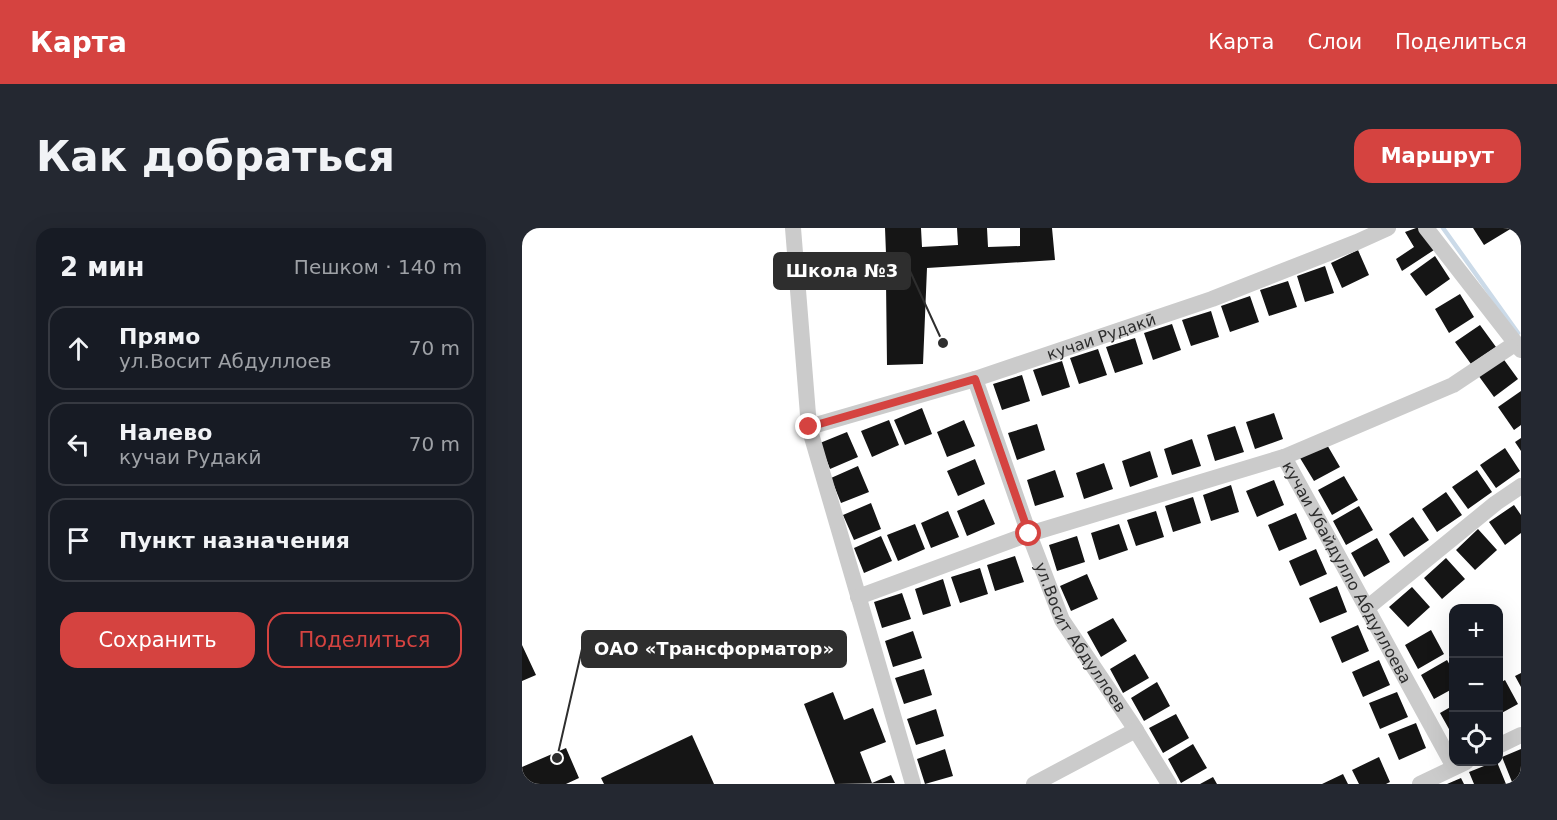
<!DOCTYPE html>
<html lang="ru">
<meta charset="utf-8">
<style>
body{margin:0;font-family:"DejaVu Sans",sans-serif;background:#242831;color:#f1f3f6}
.controls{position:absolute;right:18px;bottom:18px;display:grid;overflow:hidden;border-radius:12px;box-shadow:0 6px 24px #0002}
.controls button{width:54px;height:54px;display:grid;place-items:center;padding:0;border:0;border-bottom:2px solid #363941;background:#171b24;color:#f1f3f6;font:30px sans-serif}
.stop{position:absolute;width:18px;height:18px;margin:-14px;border:4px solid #d54340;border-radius:50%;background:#fff}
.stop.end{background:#d54340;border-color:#fff;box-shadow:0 2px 6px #0008}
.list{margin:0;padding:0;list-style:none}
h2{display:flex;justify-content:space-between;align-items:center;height:78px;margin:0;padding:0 24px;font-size:26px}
h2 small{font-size:20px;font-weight:400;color:#9ea1a6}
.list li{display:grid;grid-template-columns:39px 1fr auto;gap:18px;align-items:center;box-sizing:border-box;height:84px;margin:0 12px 12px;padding:0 12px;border:2px solid #363941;border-radius:18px}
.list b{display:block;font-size:22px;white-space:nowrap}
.list p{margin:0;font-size:20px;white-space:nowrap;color:#9ea1a6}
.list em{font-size:20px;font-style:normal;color:#9ea1a6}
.actions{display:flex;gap:12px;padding:18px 24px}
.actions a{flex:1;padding:14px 0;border:2px solid #d54340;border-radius:18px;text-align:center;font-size:21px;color:#d54340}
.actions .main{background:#d54340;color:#fff}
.icon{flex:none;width:33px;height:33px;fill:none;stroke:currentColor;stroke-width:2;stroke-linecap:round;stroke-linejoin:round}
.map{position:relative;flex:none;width:999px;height:556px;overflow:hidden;border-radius:18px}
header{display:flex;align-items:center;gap:36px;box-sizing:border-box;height:84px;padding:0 30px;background:#d54340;color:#fff}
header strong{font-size:28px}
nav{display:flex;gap:33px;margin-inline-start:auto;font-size:21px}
.intro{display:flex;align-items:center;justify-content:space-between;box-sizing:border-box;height:144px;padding:0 36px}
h1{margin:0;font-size:42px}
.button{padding:15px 27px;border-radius:18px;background:#d54340;color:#fff;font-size:21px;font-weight:700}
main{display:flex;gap:36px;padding:0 36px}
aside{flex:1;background:#171b24;border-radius:18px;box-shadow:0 6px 24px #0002}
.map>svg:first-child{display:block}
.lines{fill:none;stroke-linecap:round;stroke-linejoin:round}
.stream{stroke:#cbdae8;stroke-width:4.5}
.building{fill:#151515}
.street{stroke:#cbcbcb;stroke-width:16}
.route{stroke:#d54340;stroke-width:8}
.labels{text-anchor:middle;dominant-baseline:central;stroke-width:6;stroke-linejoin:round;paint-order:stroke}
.street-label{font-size:16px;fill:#2e2e2e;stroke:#fff}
.leader{fill:none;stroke:#2e2e2e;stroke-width:2}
.callout-dot{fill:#2e2e2e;stroke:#fff;stroke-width:2}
.callout{fill:#2e2e2e;stroke:#2e2e2e;stroke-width:2}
.callout-label{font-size:18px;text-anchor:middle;font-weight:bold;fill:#fff}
</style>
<header>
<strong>Карта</strong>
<nav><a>Карта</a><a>Слои</a><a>Поделиться</a></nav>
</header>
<div class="intro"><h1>Как добраться</h1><a class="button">Маршрут</a></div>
<main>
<aside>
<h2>2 мин<small>Пешком · 140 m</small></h2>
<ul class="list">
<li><svg class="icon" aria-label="ahead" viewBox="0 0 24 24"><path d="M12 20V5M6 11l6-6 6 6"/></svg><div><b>Прямо</b><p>ул.Восит Абдуллоев</p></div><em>70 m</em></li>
<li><svg class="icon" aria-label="left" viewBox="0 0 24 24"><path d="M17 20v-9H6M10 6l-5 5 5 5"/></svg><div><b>Налево</b><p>кучаи Рудакӣ</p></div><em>70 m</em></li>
<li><svg class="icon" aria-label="arrive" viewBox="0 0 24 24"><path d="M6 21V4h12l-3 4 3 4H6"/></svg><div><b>Пункт назначения</b></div></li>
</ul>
<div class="actions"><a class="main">Сохранить</a><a>Поделиться</a></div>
</aside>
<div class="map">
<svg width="999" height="556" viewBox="0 0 999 556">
<rect width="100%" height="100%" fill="#fff"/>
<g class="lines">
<path class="stream" d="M921,0L996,105"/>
</g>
<path class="building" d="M363,0H399L400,19L436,17L435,0H465L466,19L498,18V0H530L533,32L405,40L401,136L365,137L364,54H354V30L364,26Z
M894,0H896L912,22L880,43L874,31L892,19L883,4Z
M951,0H990L962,17Z
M836,22L847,47L820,60L809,35Z
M913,28L928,51L904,68L888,46Z
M803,38L812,65L783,74L775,48Z
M766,53L775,79L747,88L738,62Z
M938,66L952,89L927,105L913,81Z
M728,68L737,94L708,104L699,78Z
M689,83L697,109L669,118L660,92Z
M650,96L659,122L631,132L622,105Z
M958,97L974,119L949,136L933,114Z
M613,110L621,136L593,145L584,119Z
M576,121L585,147L557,156L548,130Z
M980,129L996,151L972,169L956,147Z
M540,133L548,159L520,168L511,142Z
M500,147L508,173L480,182L471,156Z
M999,163V197L992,202L976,179Z
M400,180L410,206L383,217L372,192Z
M752,185L761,211L733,221L724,194Z
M367,192L377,217L350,229L339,203Z
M442,192L453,218L425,229L415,204Z
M515,196L523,222L495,232L486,205Z
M713,198L722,224L693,233L685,207Z
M325,204L336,229L308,241L298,215Z
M999,210V223L993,214Z
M670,211L679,238L650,247L642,221Z
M804,215L818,239L792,253L778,230Z
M983,220L998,243L974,260L958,237Z
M628,223L636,249L608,259L600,233Z
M453,231L463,256L436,268L425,243Z
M582,235L591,261L562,271L554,245Z
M336,238L347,264L319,275L309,250Z
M533,242L542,269L513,278L505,252Z
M955,242L970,264L946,281L930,259Z
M822,248L836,272L810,287L796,262Z
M752,252L762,277L735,289L724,263Z
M709,257L717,284L689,293L681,267Z
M924,264L940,287L915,304L900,281Z
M671,269L679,295L651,304L643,278Z
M462,271L473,296L445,308L435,283Z
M349,275L359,301L332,312L321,287Z
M992,277L999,287V305L983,317L967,294Z
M837,278L851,302L824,317L811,293Z
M426,283L437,309L409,320L399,295Z
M634,283L642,309L614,318L605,292Z
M774,285L785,311L757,323L746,297Z
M891,289L907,312L882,329L867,306Z
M393,296L403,321L376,333L365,307Z
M597,296L606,322L577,332L569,305Z
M956,301L975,322L953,342L934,322Z
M359,308L370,333L342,345L332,320Z
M555,308L563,334L535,343L527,317Z
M855,310L868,334L842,349L829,325Z
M794,321L805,346L778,358L767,333Z
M493,328L502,354L473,363L465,337Z
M924,330L943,351L920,371L902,350Z
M458,340L466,366L438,375L429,349Z
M565,346L576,371L549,383L538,358Z
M421,351L429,378L401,387L393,361Z
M815,358L825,384L798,395L787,370Z
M890,359L908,379L886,399L867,379Z
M380,365L389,391L360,400L352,374Z
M591,390L605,413L579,429L565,404Z
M836,397L847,423L820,435L809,409Z
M909,402L922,426L896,441L883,417Z
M391,403L400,430L371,439L363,413Z
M0,417L14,447L0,453Z
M613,426L627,450L601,465L588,441Z
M857,432L868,457L841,469L830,444Z
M925,432L932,444V460L912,471L899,447Z
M402,441L410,467L382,476L373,450Z
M999,445V459L993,448Z
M983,452L996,476L976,487V456Z
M635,454L648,478L622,493L609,470Z
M311,464L322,492L351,480L364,514L338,524L350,555L369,547L373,555L313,556L282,476Z
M875,464L886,489L858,501L847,475Z
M932,477V510L918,485Z
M414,481L422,508L394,517L385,491Z
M654,486L667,510L641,525L627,500Z
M894,495L904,520L877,532L866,506Z
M170,507L192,556H82L79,550Z
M671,516L685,540L659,555L646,531Z
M44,520L57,550L44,556H0V539Z
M423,521L431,548L403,556L395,531Z
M999,521V551L990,554L980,529Z
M857,529L868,554L864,556H837L830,542Z
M972,534H975L984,556H952L947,544Z
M821,546L826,556H800Z
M691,549L695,556H678Z
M939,550L942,556H925Z"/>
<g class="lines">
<g class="street">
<path d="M271,0L287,199L391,556"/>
<path d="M904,0L999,122"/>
<path id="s1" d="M453,151L507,306L540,392L610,496L647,556"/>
<path id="s2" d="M287,199L453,151L690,71L835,14L866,0"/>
<path d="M762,229L931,157L988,119"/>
<path id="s3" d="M336,369L507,306L762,229L932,539"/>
<path d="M845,380L974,275L999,258"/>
<path d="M976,518L999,507"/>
<path d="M512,556L614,502"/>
<path d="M898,556L944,534"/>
</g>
</g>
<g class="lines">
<path class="route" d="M287,199L453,151L507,306"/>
</g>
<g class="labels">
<g class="street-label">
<text stroke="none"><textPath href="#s2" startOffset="306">кучаи Рудакӣ</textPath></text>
<text stroke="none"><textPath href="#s3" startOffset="580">кучаи Убайдулло Абдуллоева</textPath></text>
<text stroke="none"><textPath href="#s1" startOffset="280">ул.Восит Абдуллоев</textPath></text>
</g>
</g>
<path class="leader" d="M421 115L388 43M35 530L60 421"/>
<g class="callout-dot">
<circle cx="421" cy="115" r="6"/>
<circle cx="35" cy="530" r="6"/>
</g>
<g class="callout">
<rect x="252" y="25" width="136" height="36" rx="6"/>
<rect x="60" y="403" width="264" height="36" rx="6"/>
</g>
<g class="callout-label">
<text x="320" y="49">Школа №3</text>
<text x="192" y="427">ОАО «Трансформатор»</text>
</g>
</svg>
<div class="controls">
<button>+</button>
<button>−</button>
<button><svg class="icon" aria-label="locate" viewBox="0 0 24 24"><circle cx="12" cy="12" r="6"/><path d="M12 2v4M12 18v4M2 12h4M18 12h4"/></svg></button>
</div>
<div class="stop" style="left:507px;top:306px"></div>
<div class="stop end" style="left:287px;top:199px"></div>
</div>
</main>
